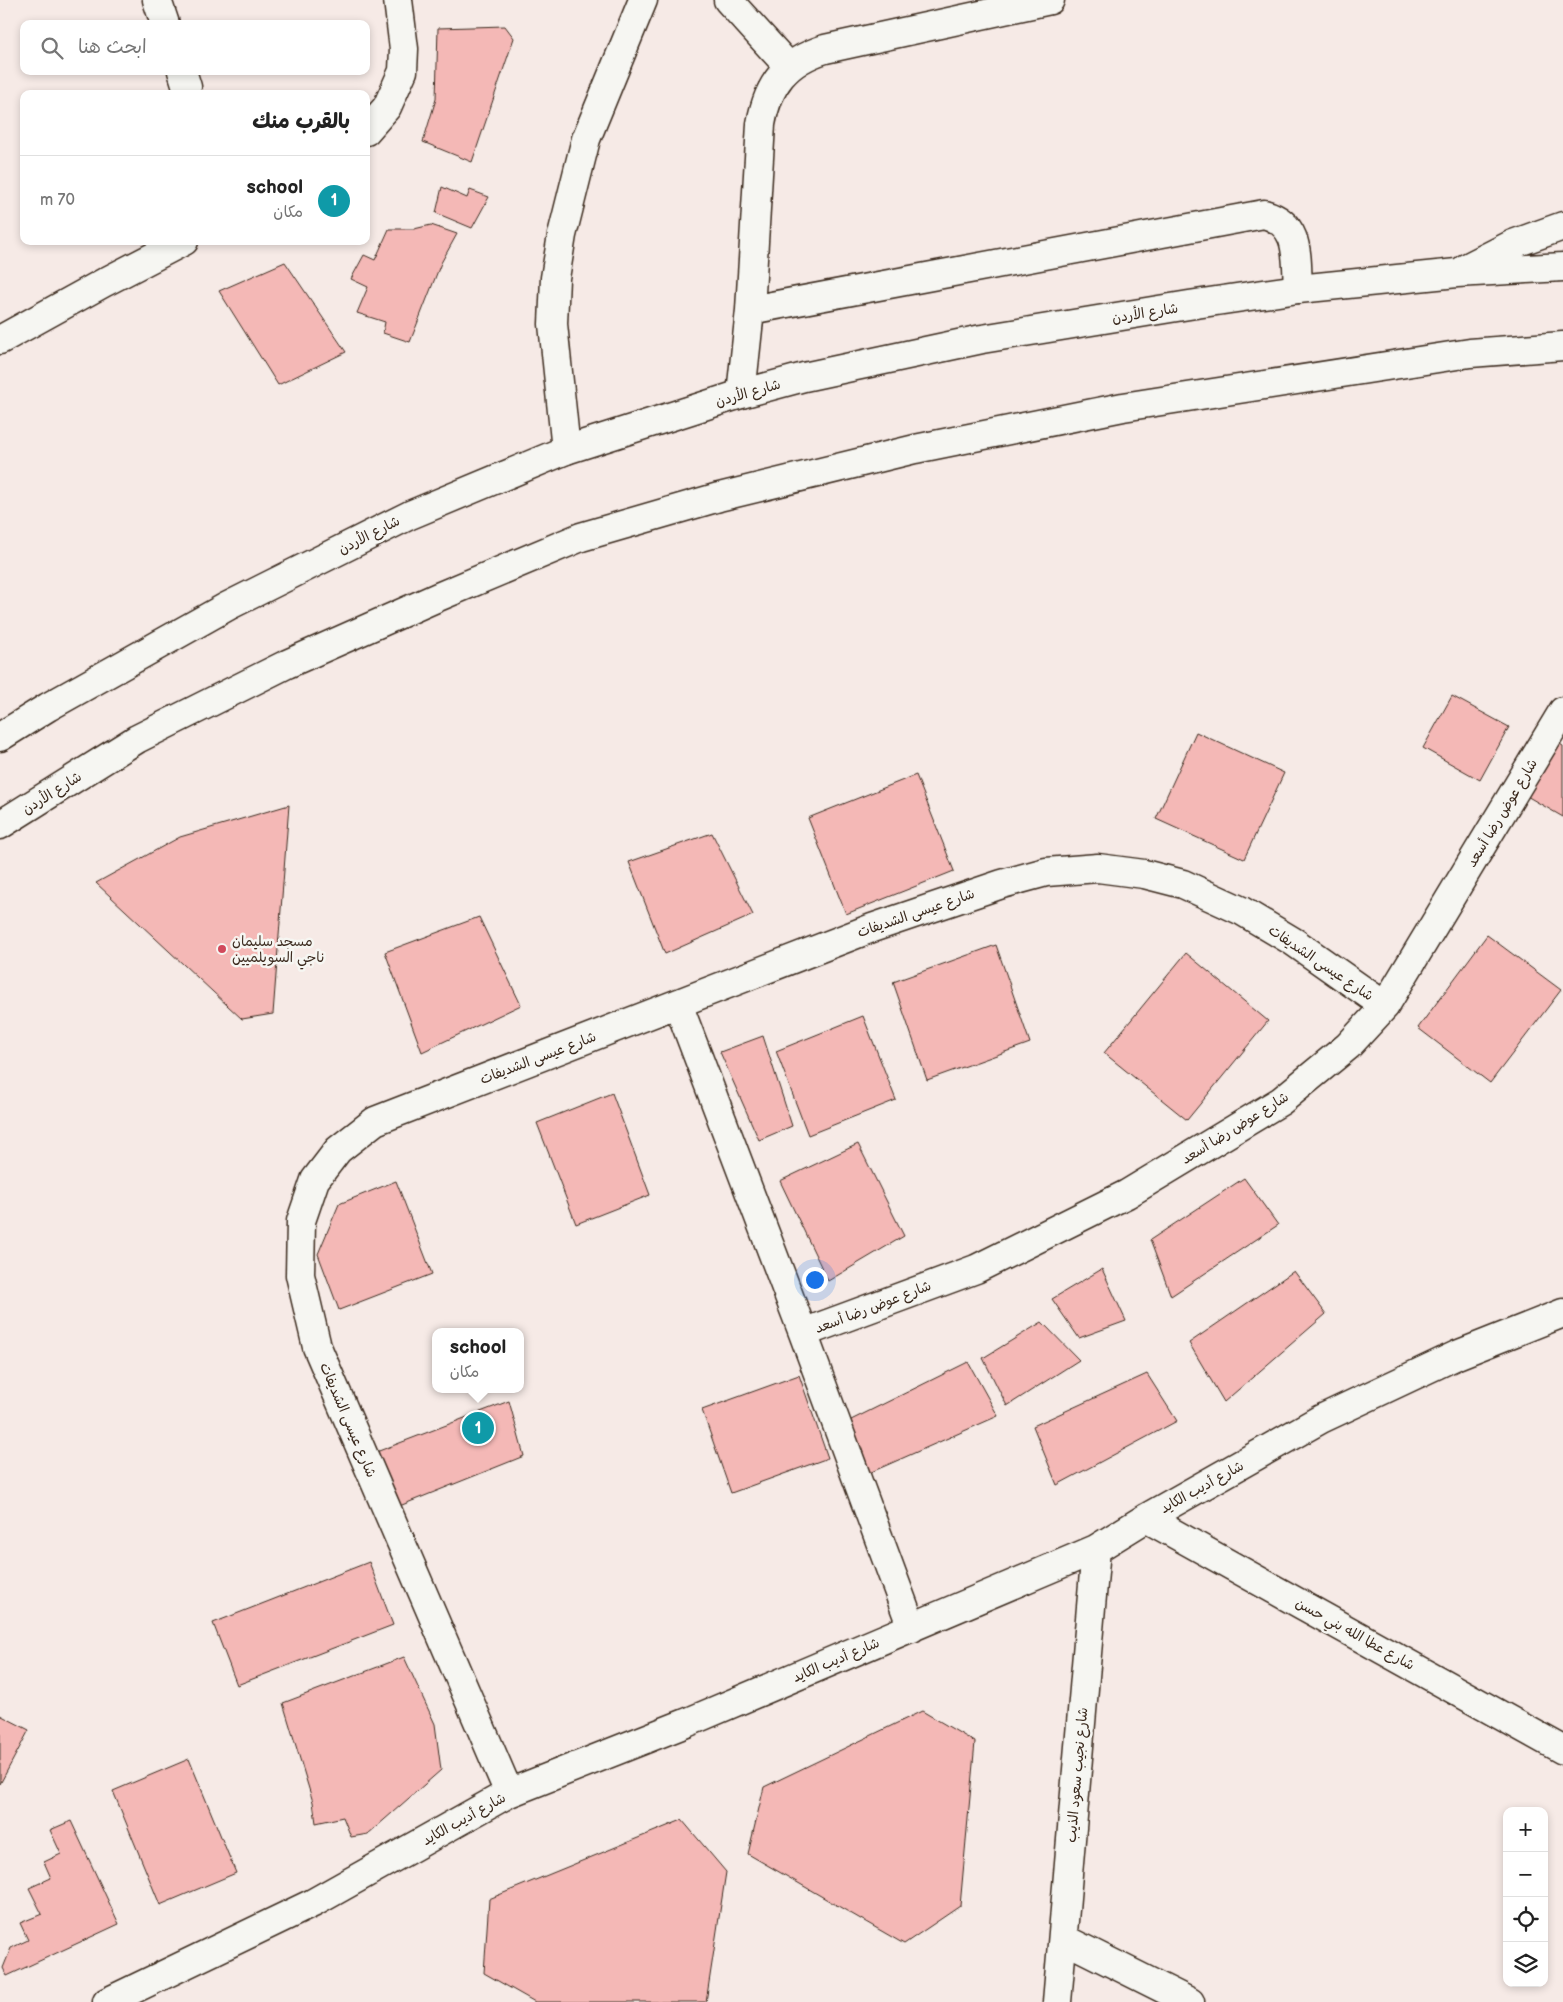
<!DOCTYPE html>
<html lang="ar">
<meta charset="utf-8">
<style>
body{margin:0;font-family:"Balsamiq Sans","Playpen Sans Arabic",sans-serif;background:#f2f2f2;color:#222;direction:rtl}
.controls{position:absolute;right:15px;bottom:15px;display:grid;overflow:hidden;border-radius:10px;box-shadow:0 2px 8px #0003}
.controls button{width:45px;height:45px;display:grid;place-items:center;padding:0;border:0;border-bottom:1px solid #e0e0e0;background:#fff;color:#222;font:25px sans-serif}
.you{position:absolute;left:814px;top:1279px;width:18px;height:18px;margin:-12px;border:4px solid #fff;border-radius:50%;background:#1a73e8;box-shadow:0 0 0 8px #1a73e833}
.badge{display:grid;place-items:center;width:32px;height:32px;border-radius:50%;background:#2563eb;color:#fff;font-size:16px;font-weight:700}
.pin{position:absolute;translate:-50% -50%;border:2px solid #fff;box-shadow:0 1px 5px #0006}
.popup{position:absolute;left:432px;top:1328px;width:92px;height:65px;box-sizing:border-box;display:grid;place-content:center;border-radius:10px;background:#fff;filter:drop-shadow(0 1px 4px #0005);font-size:16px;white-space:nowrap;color:#767676}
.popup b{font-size:19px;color:#222}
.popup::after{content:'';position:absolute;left:50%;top:100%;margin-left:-10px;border:10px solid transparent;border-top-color:#fff}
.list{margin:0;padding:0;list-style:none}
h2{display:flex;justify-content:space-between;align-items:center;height:65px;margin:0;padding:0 20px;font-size:21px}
h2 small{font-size:16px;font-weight:400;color:#767676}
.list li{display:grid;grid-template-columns:32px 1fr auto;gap:15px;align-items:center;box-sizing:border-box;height:90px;padding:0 20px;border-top:1px solid #e0e0e0}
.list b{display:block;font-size:19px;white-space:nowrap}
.list p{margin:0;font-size:16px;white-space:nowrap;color:#767676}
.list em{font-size:16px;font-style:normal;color:#767676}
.icon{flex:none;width:28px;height:28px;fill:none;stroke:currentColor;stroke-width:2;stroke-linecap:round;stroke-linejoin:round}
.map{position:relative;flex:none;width:1563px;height:2002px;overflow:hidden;direction:ltr}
.search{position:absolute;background:#fff;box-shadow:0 2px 8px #0003;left:20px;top:20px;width:350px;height:55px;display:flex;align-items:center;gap:12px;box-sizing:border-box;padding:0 18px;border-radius:10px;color:#767676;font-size:19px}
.panel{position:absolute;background:#fff;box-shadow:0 2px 8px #0003;left:20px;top:90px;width:350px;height:155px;border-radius:10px;direction:rtl}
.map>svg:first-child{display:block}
.building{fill:#f4b8b6;stroke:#3b2a1e}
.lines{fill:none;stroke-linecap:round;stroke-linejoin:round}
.street-casing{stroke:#3b2a1e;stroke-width:31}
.highway-casing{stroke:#3b2a1e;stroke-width:31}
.street{stroke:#f6f6f2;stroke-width:28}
.highway{stroke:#f6f6f2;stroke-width:28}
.poi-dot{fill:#d1495b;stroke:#f6f6f2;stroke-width:2}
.labels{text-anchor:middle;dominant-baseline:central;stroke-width:5;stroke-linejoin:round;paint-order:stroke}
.street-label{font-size:14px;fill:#3b2a1e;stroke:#f6f6f2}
.poi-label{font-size:14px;fill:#3b2a1e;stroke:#f6f6f2;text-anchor:start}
</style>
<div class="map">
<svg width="1563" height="2002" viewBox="0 0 1563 2002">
<rect width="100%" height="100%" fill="#f6eae6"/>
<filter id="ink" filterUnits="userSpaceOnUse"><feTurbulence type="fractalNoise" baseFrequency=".02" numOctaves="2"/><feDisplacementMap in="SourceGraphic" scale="10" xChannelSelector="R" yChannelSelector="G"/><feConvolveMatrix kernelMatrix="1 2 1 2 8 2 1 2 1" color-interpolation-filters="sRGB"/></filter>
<g filter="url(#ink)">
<path class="building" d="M505,26L514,38L472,162L423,142L436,99L438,28Z
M442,187L467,198L470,190L489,197L472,228L436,213Z
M431,225L457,234L441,263L410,342L383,333L385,322L357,313L368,287L351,279L364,255L375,260L389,229H414Z
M285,262L346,352L278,385L219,291Z
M1452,696L1509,727L1480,780L1423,748Z
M1196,732L1284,773L1244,859L1156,819Z
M1555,741L1563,746V817L1525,795Z
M916,775L954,871L846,914L808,818Z
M289,805L273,1014L242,1019L96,883L180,837Z
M712,833L753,915L665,954L629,862Z
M479,917L521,1005L422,1052L385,952Z
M1487,935L1561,990L1490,1083L1418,1028Z
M996,945L1030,1043L927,1080L893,982Z
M1186,953L1268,1021L1187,1120L1104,1053Z
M863,1016L896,1100L808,1135L776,1051Z
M763,1036L792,1126L759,1140L720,1052Z
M612,1093L650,1195L576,1224L537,1123Z
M858,1144L904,1236L828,1281L780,1181Z
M1244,1178L1278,1225L1171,1296L1150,1240Z
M396,1181L432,1274L339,1310L318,1254L339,1204Z
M1102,1269L1126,1321L1079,1338L1052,1299Z
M1294,1271L1326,1314L1224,1402L1189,1343Z
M1042,1322L1079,1360L1007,1406L983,1358Z
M968,1362L998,1416L869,1473L849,1421Z
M1147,1374L1177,1421L1057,1485L1033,1426Z
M799,1375L828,1458L731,1493L702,1410Z
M509,1401L524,1456L397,1507L371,1454Z
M369,1562L393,1625L237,1685L213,1623Z
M404,1657L435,1724L441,1770L368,1834L351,1837L343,1817L316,1823L313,1802L283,1703Z
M922,1711L975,1742L960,1906L904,1944L748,1854L764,1787Z
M0,1715L29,1730L0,1784Z
M189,1759L236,1873L160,1905L113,1791Z
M682,1820L726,1872L706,2002H535L484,1973L489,1899Z
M71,1821L119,1924L7,1976L3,1968L11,1948L28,1940L20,1923L42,1914L29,1888L51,1878L44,1862L61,1854L50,1830Z"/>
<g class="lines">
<defs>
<path id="street" d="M157,0L165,24
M728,0L789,67
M182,71L187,87
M366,131L387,107L403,71L404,49L398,0
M750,310L1264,214C1301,224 1296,257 1298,289
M0,340L105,282L184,241
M741,394L750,310L761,124C768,84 786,61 825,49L1050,0
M566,450L553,324L555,278L562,235L586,139L643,0
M678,1004L803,1333L912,1628
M803,1333L976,1269L1127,1194L1281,1101L1348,1046L1385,1006L1563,711
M1146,1518L1563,1750
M509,1793L317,1347L300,1275L301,1221L315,1180L338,1150L375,1121L872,928L1002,884L1046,872L1098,868L1144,874L1183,884L1242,911L1294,942L1385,1006
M1064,1939L1190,2002
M107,2002L313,1903L509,1793L686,1723L1096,1549L1146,1518L1321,1419L1457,1355L1563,1313
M1057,2002L1096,1549"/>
<path id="highway" d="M1466,268L1513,244L1563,226
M0,737L48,707L228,606L410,515L566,450L741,394L804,377L982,339L1189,305L1298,289L1457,273L1563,267
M0,825L137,739L287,664L438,597L581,537L719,497L915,449L1123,407L1470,353L1563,346"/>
</defs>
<use href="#street" class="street-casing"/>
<use href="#highway" class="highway-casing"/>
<use href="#street" class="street"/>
<use href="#highway" class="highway"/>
</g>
</g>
<circle class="poi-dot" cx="222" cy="949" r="5"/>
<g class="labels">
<g class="street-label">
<text transform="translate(1145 313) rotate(-9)">شارع الأردن</text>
<text transform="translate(748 393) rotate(-16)">شارع الأردن</text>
<text transform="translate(369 535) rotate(-27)">شارع الأردن</text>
<text transform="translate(52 793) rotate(-32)">شارع الأردن</text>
<text transform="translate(1502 813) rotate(-59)">شارع عوض رضا أسعد</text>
<text transform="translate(916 913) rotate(-19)">شارع عيسى الشديفات</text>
<text transform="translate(1321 963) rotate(34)">شارع عيسى الشديفات</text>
<text transform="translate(538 1058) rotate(-21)">شارع عيسى الشديفات</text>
<text transform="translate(1235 1128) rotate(-32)">شارع عوض رضا أسعد</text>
<text transform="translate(873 1307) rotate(-21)">شارع عوض رضا أسعد</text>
<text transform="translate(348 1420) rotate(67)">شارع عيسى الشديفات</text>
<text transform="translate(1202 1487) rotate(-29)">شارع أديب الكايد</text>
<text transform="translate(1355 1634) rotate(29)">شارع عطا الله بني حسن</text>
<text transform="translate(836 1660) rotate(-23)">شارع أديب الكايد</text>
<text transform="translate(1077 1775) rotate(-85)">شارع نجيب سعود الذيب</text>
<text transform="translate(464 1819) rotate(-29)">شارع أديب الكايد</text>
</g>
<g class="poi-label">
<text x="232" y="941">مسجد سليمان<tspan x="232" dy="16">ناجي السويلميين</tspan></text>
</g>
</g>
</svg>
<div class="controls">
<button>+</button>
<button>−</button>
<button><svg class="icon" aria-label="locate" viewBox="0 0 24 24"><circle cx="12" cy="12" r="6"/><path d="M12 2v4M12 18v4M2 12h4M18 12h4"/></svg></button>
<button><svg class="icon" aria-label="layers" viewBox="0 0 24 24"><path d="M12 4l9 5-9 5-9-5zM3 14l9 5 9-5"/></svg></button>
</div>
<div class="you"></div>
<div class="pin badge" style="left:478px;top:1428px;background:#0f9aa8">1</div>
<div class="popup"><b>school</b>مكان</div>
<div class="search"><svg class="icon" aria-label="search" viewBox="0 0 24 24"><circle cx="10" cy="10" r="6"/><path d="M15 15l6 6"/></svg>ابحث هنا</div>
<section class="panel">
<h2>بالقرب منك<small></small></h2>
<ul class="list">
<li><span class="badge" style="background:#0f9aa8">1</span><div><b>school</b><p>مكان</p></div><em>70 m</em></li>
</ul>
</section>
</div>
